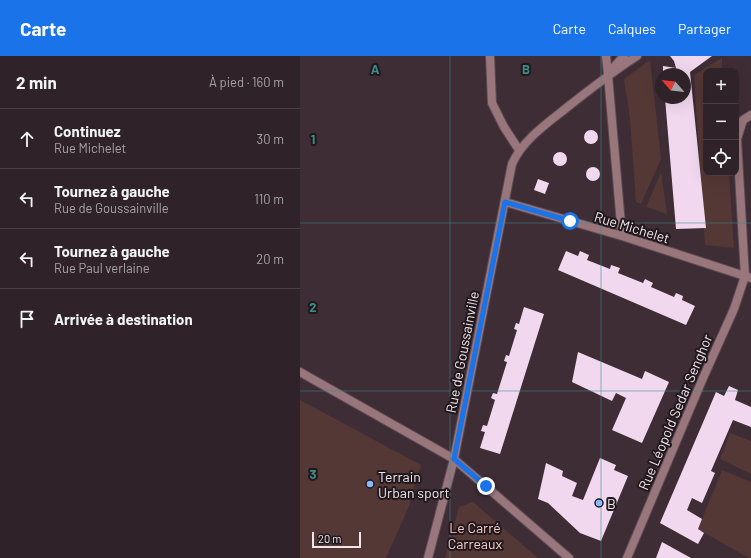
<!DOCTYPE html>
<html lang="fr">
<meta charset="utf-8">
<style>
body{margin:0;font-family:Barlow,sans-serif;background:#372a30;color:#f1f3f6}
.controls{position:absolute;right:12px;top:12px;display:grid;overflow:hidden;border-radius:8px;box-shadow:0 4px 16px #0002}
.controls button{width:36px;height:36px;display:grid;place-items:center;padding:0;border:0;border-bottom:1px solid #4a3f45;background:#2f2228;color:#f1f3f6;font:20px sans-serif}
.compass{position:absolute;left:355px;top:12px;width:36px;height:36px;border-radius:50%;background:#2f2228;box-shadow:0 4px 16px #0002;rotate:298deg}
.scale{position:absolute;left:12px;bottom:10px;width:49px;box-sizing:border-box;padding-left:4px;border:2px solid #f1e5eb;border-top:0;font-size:11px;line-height:14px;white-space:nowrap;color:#f1e5eb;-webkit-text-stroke:3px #20181c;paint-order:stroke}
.stop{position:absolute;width:12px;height:12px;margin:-9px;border:3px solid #1a73e8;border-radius:50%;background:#fff}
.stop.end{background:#1a73e8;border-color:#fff;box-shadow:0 1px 4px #0008}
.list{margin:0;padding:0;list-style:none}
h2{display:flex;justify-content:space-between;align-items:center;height:52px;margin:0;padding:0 16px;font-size:17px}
h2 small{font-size:13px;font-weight:400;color:#a7a4a8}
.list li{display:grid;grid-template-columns:26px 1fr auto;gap:12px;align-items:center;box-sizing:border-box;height:60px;padding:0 16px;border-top:1px solid #4a3f45}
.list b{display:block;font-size:15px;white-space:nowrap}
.list p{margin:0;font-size:13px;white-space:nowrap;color:#a7a4a8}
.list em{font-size:13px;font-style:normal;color:#a7a4a8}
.icon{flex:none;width:22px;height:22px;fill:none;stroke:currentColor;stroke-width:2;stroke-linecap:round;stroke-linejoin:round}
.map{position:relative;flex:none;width:451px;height:502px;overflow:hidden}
header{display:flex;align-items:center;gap:24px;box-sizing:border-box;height:56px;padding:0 20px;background:#1a73e8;color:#fff}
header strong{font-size:19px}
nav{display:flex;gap:22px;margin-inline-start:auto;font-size:14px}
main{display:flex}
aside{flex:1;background:#2f2228}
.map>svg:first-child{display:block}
.green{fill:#543836}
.building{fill:#f2d8ef}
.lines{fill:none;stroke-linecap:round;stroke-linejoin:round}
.service-casing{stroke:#5b4a53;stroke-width:10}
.minor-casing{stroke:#5b4a53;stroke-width:10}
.service{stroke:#99767c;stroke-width:8}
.minor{stroke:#99767c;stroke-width:8}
.route{stroke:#1a73e8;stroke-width:5}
.grid{fill:none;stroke:#3c8c87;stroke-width:1;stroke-opacity:0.55}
.poi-dot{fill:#89bafc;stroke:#20181c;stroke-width:1.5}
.labels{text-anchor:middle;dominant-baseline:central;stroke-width:4;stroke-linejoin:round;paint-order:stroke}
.street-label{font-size:14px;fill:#f1e5eb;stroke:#20181c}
.poi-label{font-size:14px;fill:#f1e5eb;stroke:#20181c;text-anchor:start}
.park-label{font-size:14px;fill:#fbc9c5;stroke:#20181c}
.grid-label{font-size:13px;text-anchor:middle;font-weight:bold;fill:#3c8c87;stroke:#20181c;stroke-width:4;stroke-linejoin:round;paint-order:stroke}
</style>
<header>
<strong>Carte</strong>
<nav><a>Carte</a><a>Calques</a><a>Partager</a></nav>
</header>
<main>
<aside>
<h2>2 min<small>À pied · 160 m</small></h2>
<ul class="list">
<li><svg class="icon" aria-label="ahead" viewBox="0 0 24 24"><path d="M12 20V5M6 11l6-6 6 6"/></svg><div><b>Continuez</b><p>Rue Michelet</p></div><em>30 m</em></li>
<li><svg class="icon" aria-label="left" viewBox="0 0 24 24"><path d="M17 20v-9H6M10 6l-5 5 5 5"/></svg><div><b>Tournez à gauche</b><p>Rue de Goussainville</p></div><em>110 m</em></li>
<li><svg class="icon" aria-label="left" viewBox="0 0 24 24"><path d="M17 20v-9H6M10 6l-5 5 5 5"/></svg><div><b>Tournez à gauche</b><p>Rue Paul verlaine</p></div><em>20 m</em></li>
<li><svg class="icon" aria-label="arrive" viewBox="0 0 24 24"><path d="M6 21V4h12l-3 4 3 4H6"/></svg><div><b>Arrivée à destination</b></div></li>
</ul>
</aside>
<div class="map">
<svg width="451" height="502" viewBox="0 0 451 502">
<rect width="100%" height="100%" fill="#3f2d36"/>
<path class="green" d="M422,2V15H406V117H429L434,192L405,189L394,19Z
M350,4L361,103L341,148L336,146L330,63L324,23Z
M361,117L367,158L346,151Z
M0,344L121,409L109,450L86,502H0Z
M430,377L451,385V418L420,403Z
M422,414L451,426V502H449L398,473Z
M173,446L238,502H145L159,451Z"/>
<path class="building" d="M370,0H412L390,16L406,172L376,173L365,42H385V18H363V10L376,12L374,5Z
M284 81a7 7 0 1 1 14 0a7 7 0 1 1-14 0Z
M253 103a7 7 0 1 1 14 0a7 7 0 1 1-14 0Z
M286 118a7 7 0 1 1 14 0a7 7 0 1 1-14 0Z
M238,123L249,127L245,138L234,134Z
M266,195L278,200L280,195L289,199L287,204L310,213L311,209L320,212L318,217L343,227L345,223L353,227L351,231L374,241L376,237L383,240L382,244L395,250L386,269L258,214Z
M224,251L244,258L200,398L180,392L185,376L181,375L183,369L187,370L195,344L191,342L193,337L197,338L207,306L204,305L206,299L209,300L217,274L214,273L216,267L219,268Z
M278,296L342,323L345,315L369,326L342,387L312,374L326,342L316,337L312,345L272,326Z
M429,330L438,334L435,344L451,351V371L433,364L411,415L415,417L402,447L392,442L387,454L402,463L398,473L404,477L398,488L360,467L416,336L424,340Z
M300,402L316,409L314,414L328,420L301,485L280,477L248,447L238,443L246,407L263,415L262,420L277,427L272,440L283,444Z
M362,486L391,502H356Z"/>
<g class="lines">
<defs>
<path id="service" d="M190,0L192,47L204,71L219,94
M306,0L308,19
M445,220L437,83L443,64L451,59
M0,316L154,403"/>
<path id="minor" d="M313,12L324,0
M308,19L322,180
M205,146L322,180L451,222
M154,403L269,502
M128,502L154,403L212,108C222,85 246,68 265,53C289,34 312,16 337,0
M327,502L403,322L434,253L445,220"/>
</defs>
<use href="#service" class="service-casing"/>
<use href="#minor" class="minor-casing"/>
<use href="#service" class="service"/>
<use href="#minor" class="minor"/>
</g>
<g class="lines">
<path class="route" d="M186,430L154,403L205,146L270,165"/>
</g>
<path class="grid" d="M150,0V502M301,0V502M0,167H451M0,335H451"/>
<g class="poi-dot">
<circle cx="70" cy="428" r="4"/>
<circle cx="299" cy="447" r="4"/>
</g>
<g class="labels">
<g class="street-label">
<text transform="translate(332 171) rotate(17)">Rue Michelet</text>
<text transform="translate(162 296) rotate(-79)">Rue de Goussainville</text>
<text transform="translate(375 356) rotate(-67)">Rue Léopold Sedar Senghor</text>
</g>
<g class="poi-label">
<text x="78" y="420">Terrain<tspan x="78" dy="16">Urban sport</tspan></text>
<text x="307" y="447">B</text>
</g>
<g class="park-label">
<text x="175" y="471">Le Carré<tspan x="175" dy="16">Carreaux</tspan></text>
</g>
</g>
<g class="grid-label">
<text x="75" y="18">A</text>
<text x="226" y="18">B</text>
<text x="13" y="88">1</text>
<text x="13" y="256">2</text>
<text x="13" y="423">3</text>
</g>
</svg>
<div class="controls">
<button>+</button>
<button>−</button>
<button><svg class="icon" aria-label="locate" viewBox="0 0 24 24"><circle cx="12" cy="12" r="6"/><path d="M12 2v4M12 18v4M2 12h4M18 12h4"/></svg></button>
</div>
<svg class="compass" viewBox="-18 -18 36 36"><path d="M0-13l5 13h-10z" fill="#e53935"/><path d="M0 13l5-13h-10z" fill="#a7a4a8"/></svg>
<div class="scale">20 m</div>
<div class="stop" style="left:270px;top:165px"></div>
<div class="stop end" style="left:186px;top:430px"></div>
</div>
</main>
